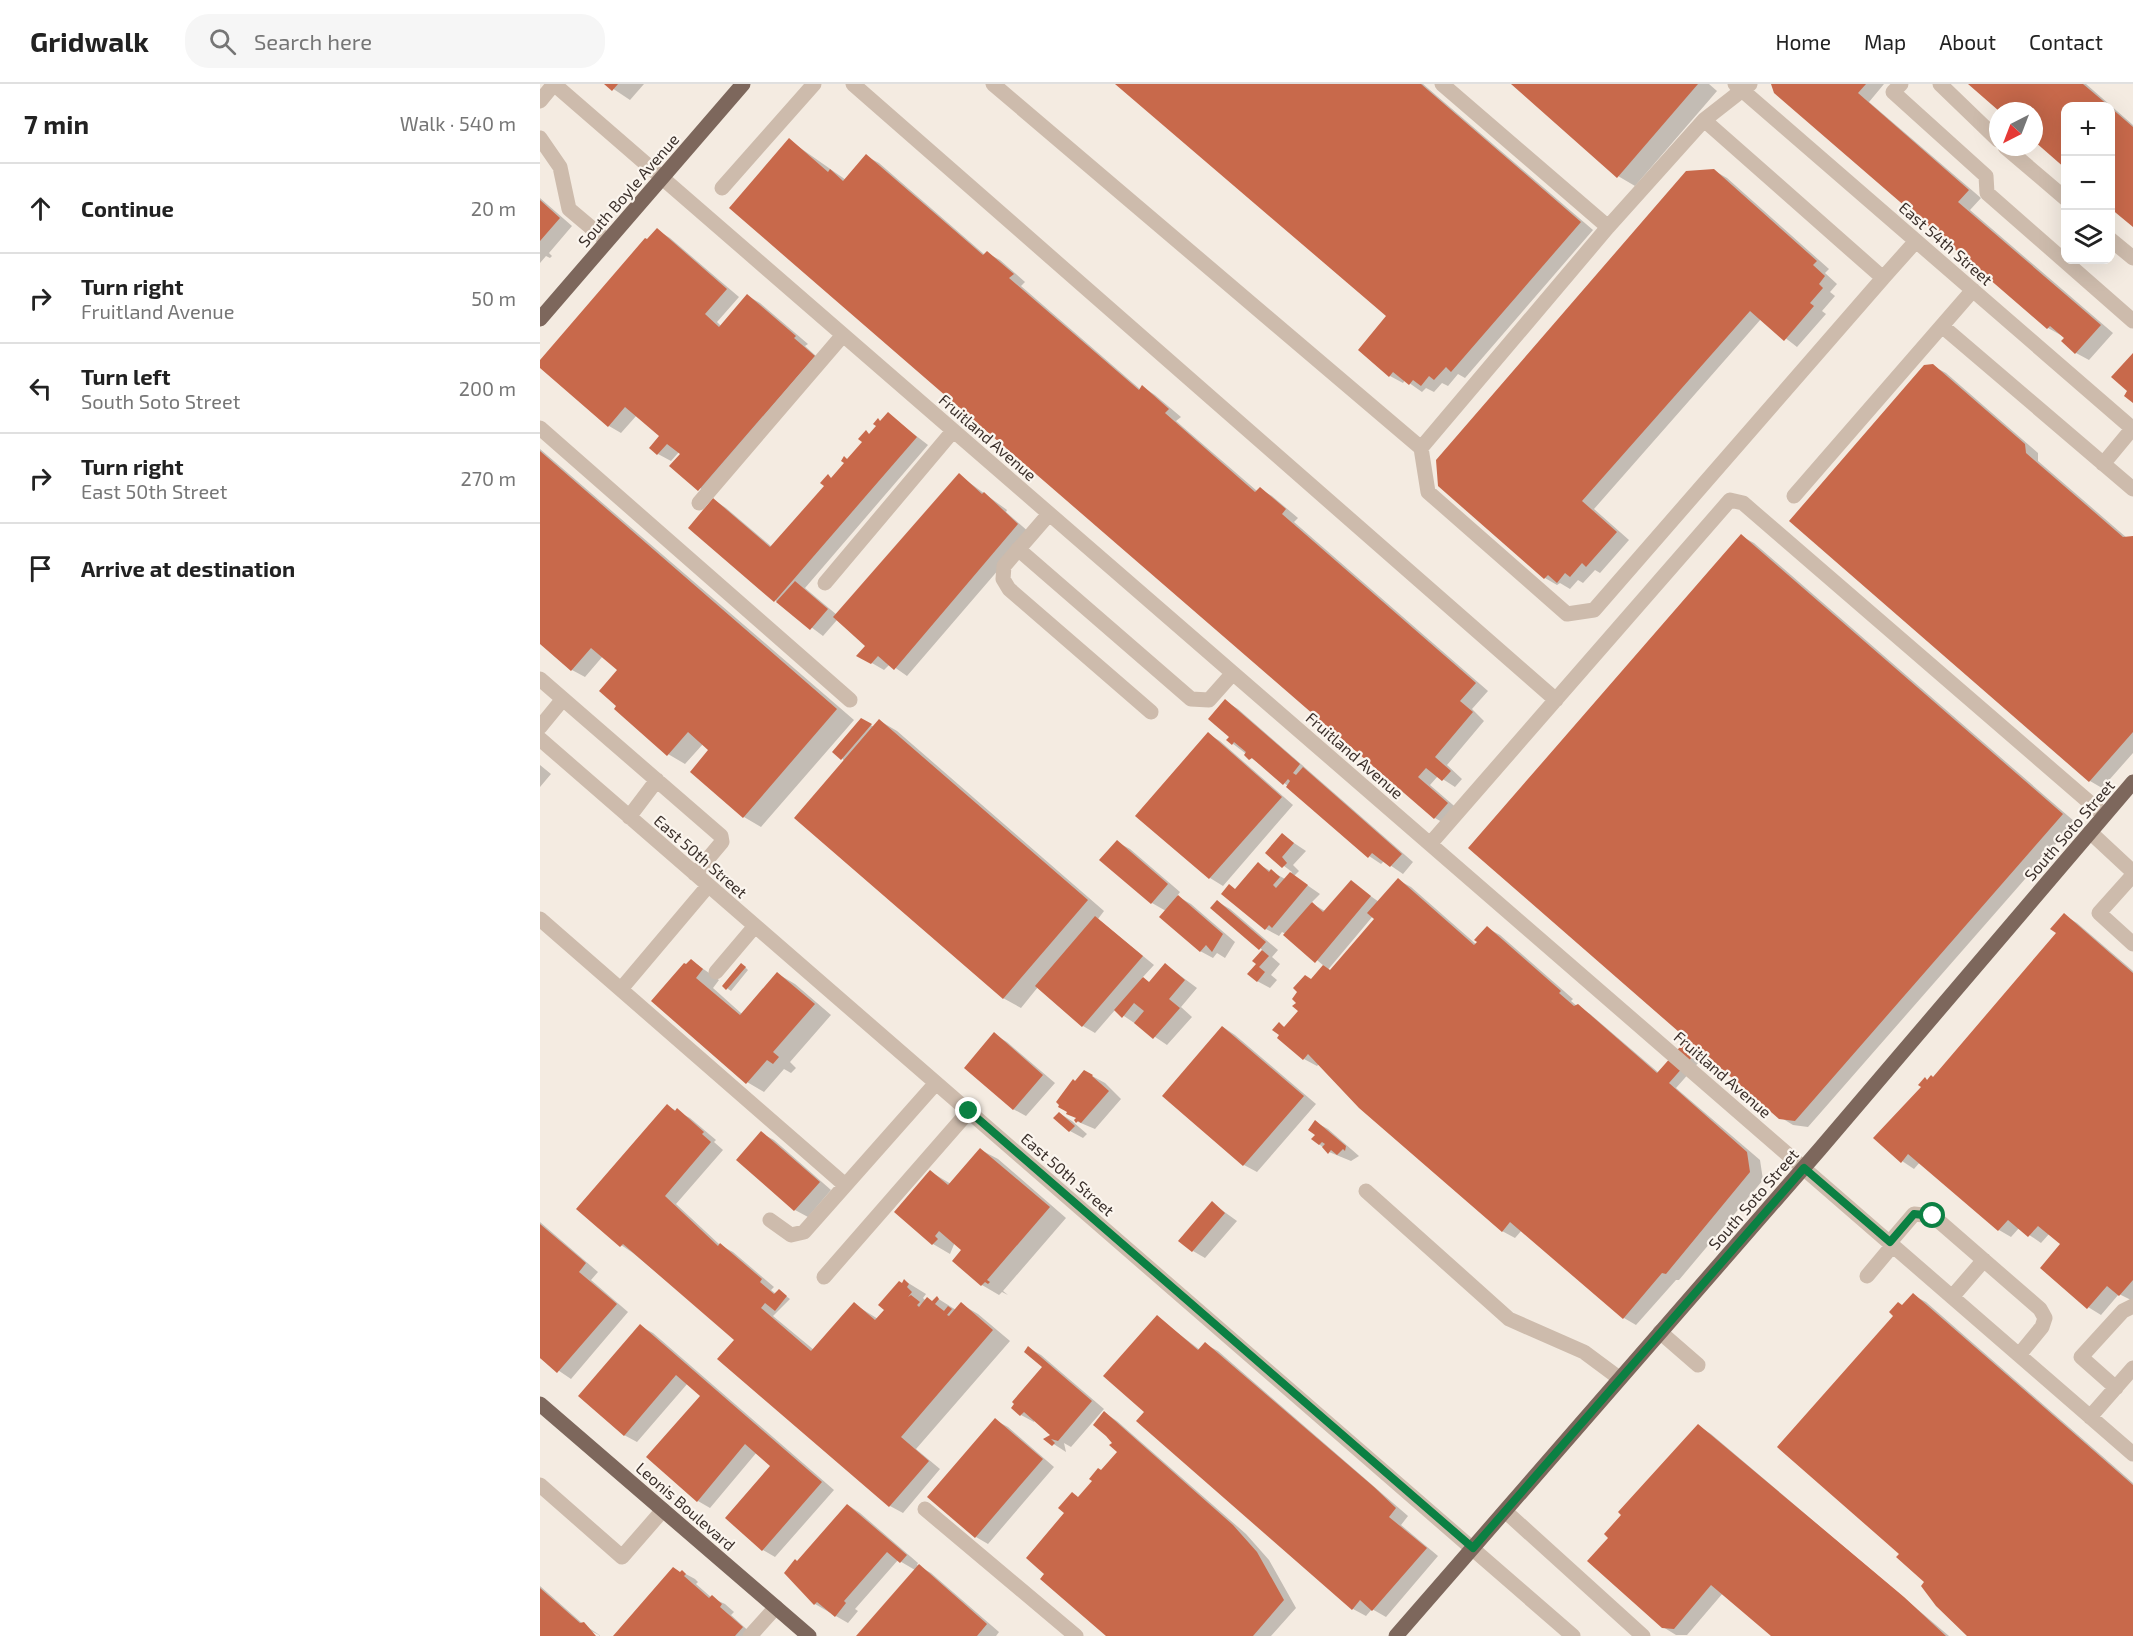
<!DOCTYPE html>
<meta charset="utf-8">
<style>
body{margin:0;font-family:"Exo 2",sans-serif;background:#f6f6f6;color:#222}
.controls{position:absolute;right:18px;top:18px;display:grid;overflow:hidden;border-radius:12px;box-shadow:0 6px 24px #0002}
.controls button{width:54px;height:54px;display:grid;place-items:center;padding:0;border:0;border-bottom:2px solid #e0e0e0;background:#fff;color:#222;font:30px sans-serif}
.compass{position:absolute;left:1449px;top:18px;width:54px;height:54px;border-radius:50%;background:#fff;box-shadow:0 6px 24px #0002;rotate:222deg}
.stop{position:absolute;width:18px;height:18px;margin:-14px;border:4px solid #0b8043;border-radius:50%;background:#fff}
.stop.end{background:#0b8043;border-color:#fff;box-shadow:0 2px 6px #0008}
.list{margin:0;padding:0;list-style:none}
h2{display:flex;justify-content:space-between;align-items:center;height:78px;margin:0;padding:0 24px;font-size:26px}
h2 small{font-size:20px;font-weight:400;color:#767676}
.list li{display:grid;grid-template-columns:39px 1fr auto;gap:18px;align-items:center;box-sizing:border-box;height:90px;padding:0 24px;border-top:2px solid #e0e0e0}
.list b{display:block;font-size:22px;white-space:nowrap}
.list p{margin:0;font-size:20px;white-space:nowrap;color:#767676}
.list em{font-size:20px;font-style:normal;color:#767676}
.icon{flex:none;width:33px;height:33px;fill:none;stroke:currentColor;stroke-width:2;stroke-linecap:round;stroke-linejoin:round}
.map{position:relative;flex:none;width:1593px;height:1552px;overflow:hidden}
header{display:flex;align-items:center;gap:36px;box-sizing:border-box;height:84px;padding:0 30px;background:#fff;border-bottom:2px solid #e0e0e0}
header strong{font-size:28px}
nav{display:flex;gap:33px;margin-inline-start:auto;font-size:21px}
.search{width:420px;height:54px;background:#f6f6f6;display:flex;align-items:center;gap:15px;box-sizing:border-box;padding:0 21px;border-radius:24px;color:#767676;font-size:22px}
main{display:flex}
aside{flex:1;background:#fff}
.map>svg:first-child{display:block}
.shadow{fill:#0003;fill-rule:evenodd}
.building{fill:#c8694b}
.lines{fill:none;stroke-linecap:round;stroke-linejoin:round}
.minor{stroke:#cdbbac;stroke-width:15}
.major{stroke:#7d675c;stroke-width:15}
.route{stroke:#0b8043;stroke-width:8}
.labels{text-anchor:middle;dominant-baseline:central;stroke-width:4.5;stroke-linejoin:round;paint-order:stroke}
.street-label{font-size:16px;fill:#3b302b;stroke:#fbf5ee}
</style>
<header>
<strong>Gridwalk</strong>
<div class="search"><svg class="icon" aria-label="search" viewBox="0 0 24 24"><circle cx="10" cy="10" r="6"/><path d="M15 15l6 6"/></svg>Search here</div>
<nav><a>Home</a><a>Map</a><a>About</a><a>Contact</a></nav>
</header>
<main>
<aside>
<h2>7 min<small>Walk · 540 m</small></h2>
<ul class="list">
<li><svg class="icon" aria-label="ahead" viewBox="0 0 24 24"><path d="M12 20V5M6 11l6-6 6 6"/></svg><div><b>Continue</b></div><em>20 m</em></li>
<li><svg class="icon" aria-label="right" viewBox="0 0 24 24"><path d="M7 20v-9h11M14 6l5 5-5 5"/></svg><div><b>Turn right</b><p>Fruitland Avenue</p></div><em>50 m</em></li>
<li><svg class="icon" aria-label="left" viewBox="0 0 24 24"><path d="M17 20v-9H6M10 6l-5 5 5 5"/></svg><div><b>Turn left</b><p>South Soto Street</p></div><em>200 m</em></li>
<li><svg class="icon" aria-label="right" viewBox="0 0 24 24"><path d="M7 20v-9h11M14 6l5 5-5 5"/></svg><div><b>Turn right</b><p>East 50th Street</p></div><em>270 m</em></li>
<li><svg class="icon" aria-label="arrive" viewBox="0 0 24 24"><path d="M6 21V4h12l-3 4 3 4H6"/></svg><div><b>Arrive at destination</b></div></li>
</ul>
</aside>
<div class="map">
<svg width="1593" height="1552" viewBox="0 0 1593 1552">
<rect width="100%" height="100%" fill="#f4ebe1"/>
<path class="shadow" d="M66,0H104L90,16Z
M577,0H883L1053,146L925,294L918,290L908,302L902,299L894,308L886,304L882,308L865,296L863,299L850,292L848,232Z
M972,0H1169L1177,7L1095,102L1078,92Z
M1234,0H1344L1329,18L1441,114L1430,126L1573,249L1549,276L1536,269L1523,257L1526,254L1508,244Z
M1430,0H1546L1593,41V142L1570,122V22H1526L1494,56V27H1461Z
M249,56L306,96L326,72L339,79L445,171L447,169L460,176L485,198L481,202L601,306L603,303L615,311L641,333L636,337L717,407L720,405L732,412L758,434L754,438L948,607L932,625L944,637L907,681L922,695L915,703L898,692L890,701L920,727L907,741L895,734Z
M1173,86L1187,94L1289,185L1285,189L1297,200L1290,208L1295,212L1282,227L1286,230L1257,263L1221,235L1054,425L1089,456L1060,489L1055,486L1043,499L1038,496L1030,505L1020,499L1017,501L1005,494L899,402Z
M0,114L32,142L9,169L12,172L10,174L6,172L0,179Z
M117,146L130,154L199,213L177,238L181,242L208,212L220,219L268,260L265,262L286,281L172,413L131,382L142,370L139,368L131,377L118,370L121,352L97,331L81,349L69,342L0,282V278Z
M1393,282L1406,289L1498,369V377L1587,454L1593,455V669L1562,704L1550,697L1251,437Z
M348,330L388,361L265,504L297,531L419,391L467,426L466,428L490,449L367,592L350,580L344,586L318,571L327,562L297,536L283,552L235,516L174,416L186,424L232,463L324,358L326,348L330,351Z
M0,365L314,636L221,743L204,733L152,688L170,666L163,660L145,680L128,670L78,622L79,586L63,572L45,593L32,586L0,557Z
M1201,452L1214,459L1535,738L1268,1043L1253,1041L1240,1033L1166,970L1136,1004L1220,1076L1223,1096L1139,1196H1136L1096,1241L1084,1234L982,1146L975,1154L962,1147L779,980L777,982L764,975L739,953V940L746,944L760,927V908L784,882L746,850L742,848L739,852L726,845L696,806L718,780L745,795L752,788L727,769L742,751L766,767L753,781L759,787L754,792L780,810L771,819L785,827L811,798L839,818L858,796L871,803L937,861L947,844L960,851L1033,915L1031,917L1037,922L1050,930L1119,989L1149,955ZM833,832L836,835L788,890L786,888Z
M685,617L698,625L873,778L863,790L844,777L841,780L829,772L748,702L688,656L691,653Z
M322,636L334,643L340,637L357,647L564,827L558,835L614,881L602,894L610,899L626,881L657,904L641,923L652,933L627,961L575,926L555,949L543,942L498,903L481,924L463,914L302,674Z
M668,650L680,657L753,721L683,802L670,794L597,731Z
M0,681L11,690L0,703Z
M577,758L590,765L640,808L637,812L651,820L695,858L685,874L677,869L673,874L660,867L626,827L612,819L561,775Z
M678,818L690,825L738,866L732,873L740,880L731,891L737,896L730,904L717,897L718,880L714,877L723,867Z
M1524,831L1537,839L1593,887V1217L1579,1210L1561,1231L1548,1223L1522,1160L1509,1150L1501,1159L1479,1144L1471,1153L1459,1146L1380,1078L1374,1085L1362,1077L1388,997L1393,994L1518,849Z
M152,877L179,896L173,904L202,930L238,890L255,900L291,931L250,978L256,984L251,989L244,985L224,1008L207,998L145,881Z
M205,883L208,886L191,907L184,902Z
M683,943L695,951L776,1020L717,1088L704,1081L624,1012Z
M454,950L467,958L515,999L486,1032L473,1025Z
M545,988L565,999L581,1015L555,1045L536,1037Z
M127,1022L150,1034L176,1056L174,1058L183,1066L136,1120L180,1161L193,1168L234,1203L231,1206L236,1210L242,1209L250,1215L233,1232L274,1266L314,1220L338,1235L365,1197L386,1210L383,1214L386,1217L393,1218L397,1214L416,1226L421,1220L438,1230L470,1257L376,1365L400,1385L363,1429L350,1422L179,1275L196,1255L93,1169L81,1161Z
M519,1029L532,1037L547,1050L543,1054L530,1047L515,1034Z
M775,1038L788,1045L819,1072L811,1077L789,1068L775,1057Z
M221,1049L234,1056L291,1106L268,1133L255,1126L198,1076Z
M441,1066L458,1075L526,1134L463,1207L468,1211L462,1208L459,1211L442,1201L414,1177L424,1166L415,1158L410,1170L393,1160L356,1128L391,1088L411,1100Z
M672,1119L697,1137L665,1174L653,1167Z
M0,1138L58,1188L51,1196L88,1228L31,1295L0,1274Z
M1373,1211L1386,1218L1593,1399V1552H1431L1361,1470L1363,1222Z
M617,1233L660,1266L665,1260L678,1267L868,1432L861,1441L898,1472L846,1533L832,1525L826,1532L813,1525L606,1328Z
M100,1242L113,1249L294,1406L235,1473L223,1466L232,1382L217,1368L170,1424L158,1417L162,1311L148,1299L97,1358L84,1351Z
M489,1264L501,1271L564,1325L531,1363L524,1359L526,1368L506,1355L512,1351L495,1336L494,1338L481,1331L504,1283Z
M565,1329L577,1337L706,1450L729,1476L756,1524L731,1552H568L506,1489L539,1414L579,1368Z
M455,1336L468,1343L514,1383L448,1460L436,1453Z
M1158,1342L1171,1350L1409,1552H1233L1183,1509L1147,1551H1136L1123,1543L1070,1454Z
M308,1421L320,1429L378,1479L377,1481L391,1489L459,1548L456,1552H318L375,1486L358,1476L315,1525L318,1527L308,1539L275,1520L246,1489L258,1479Z
M142,1488L155,1495L158,1498L156,1500L172,1514L185,1520L194,1528L191,1531L214,1552H75Z
M0,1502L43,1540L61,1552L51,1547L53,1552H0Z"/>
<path class="building" d="M64,0H78L72,7Z
M575,0H881L1041,138L911,288L906,283L894,296L889,292L881,302L873,296L869,301L853,288L849,293L818,266L846,232Z
M971,0H1158L1077,94Z
M1231,0H1326L1318,9L1429,106L1418,118L1561,241L1535,270L1521,257L1524,254L1510,242L1507,245L1234,9Z
M1428,0H1543L1569,22H1526V85L1494,57V27H1459Z
M1570,23L1593,43V143L1570,124Z
M249,54L288,88L290,85L303,97L326,70L443,171L447,167L474,190L469,194L599,306L602,301L629,325L625,329L715,408L720,403L746,425L742,430L936,599L920,617L933,628L895,673L911,687L902,697L886,684L878,693L908,719L894,735L189,124Z
M1174,85L1277,177L1273,181L1285,192L1279,200L1283,204L1270,219L1274,222L1244,257L1210,227L1042,417L1077,448L1046,483L1042,479L1030,493L1025,489L1017,499L1008,491L1004,495L898,402L896,376L1146,87Z
M0,116L20,134L0,157Z
M117,144L187,205L165,230L179,243L207,210L256,252L254,254L275,272L158,407L129,382L140,370L127,360L117,371L109,364L119,352L85,323L68,343L0,284V276L105,154L107,155Z
M1593,269V319L1584,312L1587,307L1571,293Z
M1393,280L1485,360L1486,369L1583,453L1593,452V648L1549,698L1249,437L1384,281Z
M348,328L377,353L234,518L148,444L173,414L230,463L284,402L280,399L288,390L291,394L304,379L301,377L304,372L307,375L322,358L318,355L326,346L329,350L336,342L333,340L338,334L340,337Z
M0,367L297,625L203,734L150,688L168,666L148,648L127,672L74,625L76,622L59,607L77,586L51,564L31,587L0,560Z
M419,389L442,410L444,408L478,440L354,586L338,572L331,580L316,572L325,562L293,533Z
M1201,450L1523,730L1255,1037L1239,1035L1159,965L1129,999L1207,1068L1210,1088L1126,1190L1122,1189L1083,1235L970,1138L962,1148L819,1024L768,970L763,976L737,954L739,951L732,946L739,938L744,943L758,927L752,922L756,919L752,915L757,908L753,904L765,891L771,895L783,881L790,886L834,835L827,829L858,794L934,861L937,858L934,856L947,842L1021,907L1019,909L1034,922L1038,920L1117,989L1147,955L928,764Z
M255,497L288,525L270,546L236,518Z
M685,615L760,680L753,689L756,691L763,683L862,770L850,783L832,769L828,774L746,703L750,697L748,695L743,701L712,674L709,676L704,671L706,668L694,658L692,661L686,656L689,653L668,635Z
M321,634L332,640L301,676L292,668Z
M339,635L548,816L463,915L254,734Z
M668,648L742,713L669,795L595,732Z
M742,749L754,759L742,773L747,779L742,784L725,769Z
M577,756L628,800L611,820L559,776Z
M718,778L729,788L731,785L740,793L733,801L736,804L750,788L768,801L732,844L729,841L725,846L681,810L689,800L695,805Z
M811,796L831,812L775,879L743,851L772,818L783,828Z
M638,811L683,850L672,868L666,861L660,868L619,833Z
M677,816L726,858L719,866L670,824Z
M1524,829L1593,889V1196L1579,1212L1567,1202L1547,1225L1500,1184L1520,1160L1498,1142L1488,1153L1468,1136L1458,1147L1368,1070L1361,1079L1333,1054L1381,1003L1378,1001L1385,993L1387,996L1391,991L1393,993L1516,849L1510,845Z
M555,832L603,872L542,943L495,902Z
M722,866L729,872L719,883L725,888L717,898L707,890L716,880L712,877Z
M151,875L163,885L156,894L200,931L237,888L275,920L233,968L239,973L233,980L227,976L206,1000L111,917L144,879L146,880Z
M201,879L206,883L186,906L182,902Z
M625,879L645,896L629,915L640,924L613,955L594,939L604,927L594,919L582,934L574,926L603,893L609,898Z
M682,942L764,1012L703,1082L622,1012Z
M454,948L503,991L473,1026L424,984Z
M544,986L553,991L552,992L569,1007L541,1039L538,1037L536,1039L534,1036L536,1034L526,1030L527,1028L518,1023L519,1021L516,1018L533,995L535,997Z
M127,1020L135,1027L137,1024L164,1048L162,1050L171,1058L125,1112L178,1162L180,1159L222,1195L220,1198L234,1210L239,1205L247,1212L235,1227L225,1219L221,1224L271,1267L314,1218L335,1236L344,1226L338,1221L359,1197L362,1199L364,1195L369,1200L367,1203L372,1208L368,1213L371,1211L380,1218L377,1221L379,1223L387,1213L392,1217L397,1212L399,1215L395,1220L404,1227L408,1222L412,1225L407,1231L409,1232L421,1218L453,1246L361,1353L389,1377L349,1423L177,1275L194,1256L83,1160L80,1163L36,1125Z
M519,1028L535,1042L529,1048L513,1034Z
M775,1036L806,1062L805,1067L803,1065L797,1071L791,1066L788,1070L782,1063L785,1060L782,1058L779,1061L771,1055L775,1051L768,1046Z
M221,1047L280,1098L254,1127L196,1076Z
M440,1064L510,1123L447,1196L450,1198L448,1200L445,1198L441,1202L412,1177L421,1166L399,1147L395,1152L398,1155L392,1161L354,1128L390,1086L408,1101Z
M672,1117L685,1129L652,1168L638,1157Z
M0,1140L46,1179L39,1188L77,1220L17,1289L0,1274Z
M1373,1209L1593,1401V1552H1427L1396,1522L1381,1502L1384,1498L1356,1473L1359,1470L1237,1363L1353,1232L1349,1228L1358,1218L1362,1221Z
M617,1231L658,1266L665,1258L834,1403L856,1424L849,1433L887,1464L832,1527L820,1516L812,1526L596,1337L604,1328L563,1292Z
M100,1240L282,1398L222,1467L185,1434L230,1382L205,1360L157,1418L106,1373L160,1312L136,1291L84,1352L38,1312Z
M488,1262L552,1317L518,1357L511,1355L515,1359L512,1362L503,1355L510,1351L484,1328L480,1332L471,1324L474,1320L472,1318L502,1283L484,1268Z
M564,1327L693,1441L717,1468L744,1516L713,1552H566L500,1495L504,1490L486,1474L524,1429L518,1424L532,1408L538,1413L552,1397L549,1395L558,1384L561,1386L577,1368L569,1361L572,1359L566,1352L553,1341Z
M455,1334L503,1375L435,1454L387,1413Z
M1158,1340L1364,1513L1406,1552H1231L1171,1501L1134,1545L1122,1544L1047,1477L1068,1454L1064,1450L1081,1431L1078,1428Z
M307,1420L367,1471L360,1479L347,1468L304,1517L306,1519L295,1533L277,1518L274,1521L244,1489L255,1475L257,1477Z
M379,1480L447,1540L437,1552H316Z
M133,1483L140,1488L142,1486L146,1490L144,1492L169,1514L172,1511L182,1520L180,1523L203,1543L195,1552H73Z
M0,1504L40,1539L44,1538L56,1552H0Z"/>
<g class="lines">
<path class="minor" d="M14,0L1593,1370
M313,0L1016,616
M453,0L881,364L888,408L1027,530L1054,526L1343,194
M902,0L1068,143
M1195,0L1593,345
M1361,0L1353,8L1446,92L1447,109L1593,237
M1400,0L1458,56
M0,17L14,0
M1164,36L1343,194L1376,157
M0,54L20,83L29,125L67,157
M1465,63L1526,115
M182,104L274,0
M1570,155L1593,174
M1402,242L1593,405
M0,344L310,616
M881,364L1068,143L1164,36L1210,0
M1563,380L1592,345
M1254,412L1433,206
M159,419L303,251
M509,430L464,482L463,495L469,505L611,628
M478,465L651,615L669,616L693,589
M285,499L413,347
M0,595L181,752L182,758L155,790
M0,643L23,615
M0,655L1033,1552
M89,733L117,696
M1550,748L1593,788
M890,760L1190,416L1203,419L1564,731
M1593,791L1559,829L1593,860
M0,835L305,1101
M176,888L215,842
M81,905L168,802
M826,1107L969,1235L1044,1268L1079,1294
M230,1136L251,1151L264,1148L396,999
M1350,1158L1374,1130L1393,1132L1500,1225L1505,1234L1502,1243L1479,1271
M1327,1192L1353,1161
M284,1193L429,1027
M1412,1213L1444,1176
M1120,1248L1158,1281
M1576,1304L1541,1273L1583,1227L1593,1222
M1550,1333L1593,1284
M0,1401L82,1473L123,1426
M385,1425L536,1552
M965,1427L1103,1552
M210,1552L236,1523"/>
<path class="major" d="M0,235L203,0
M0,1320L269,1552
M856,1552L1280,1065L1593,698"/>
</g>
<g class="lines">
<path class="route" d="M429,1027L933,1464L1264,1084L1350,1158L1374,1130L1393,1132"/>
</g>
<g class="labels">
<g class="street-label">
<text transform="translate(88 106) rotate(-49)">South Boyle Avenue</text>
<text transform="translate(1406 159) rotate(41)">East 54th Street</text>
<text transform="translate(448 353) rotate(41)">Fruitland Avenue</text>
<text transform="translate(815 671) rotate(41)">Fruitland Avenue</text>
<text transform="translate(1529 746) rotate(-49)">South Soto Street</text>
<text transform="translate(161 772) rotate(41)">East 50th Street</text>
<text transform="translate(1183 990) rotate(41)">Fruitland Avenue</text>
<text transform="translate(528 1090) rotate(41)">East 50th Street</text>
<text transform="translate(1213 1115) rotate(-49)">South Soto Street</text>
<text transform="translate(146 1422) rotate(41)">Leonis Boulevard</text>
</g>
</g>
</svg>
<div class="controls">
<button>+</button>
<button>−</button>
<button><svg class="icon" aria-label="layers" viewBox="0 0 24 24"><path d="M12 4l9 5-9 5-9-5zM3 14l9 5 9-5"/></svg></button>
</div>
<svg class="compass" viewBox="-18 -18 36 36"><path d="M0-13l5 13h-10z" fill="#e53935"/><path d="M0 13l5-13h-10z" fill="#767676"/></svg>
<div class="stop" style="left:1393px;top:1132px"></div>
<div class="stop end" style="left:429px;top:1027px"></div>
</div>
</main>
